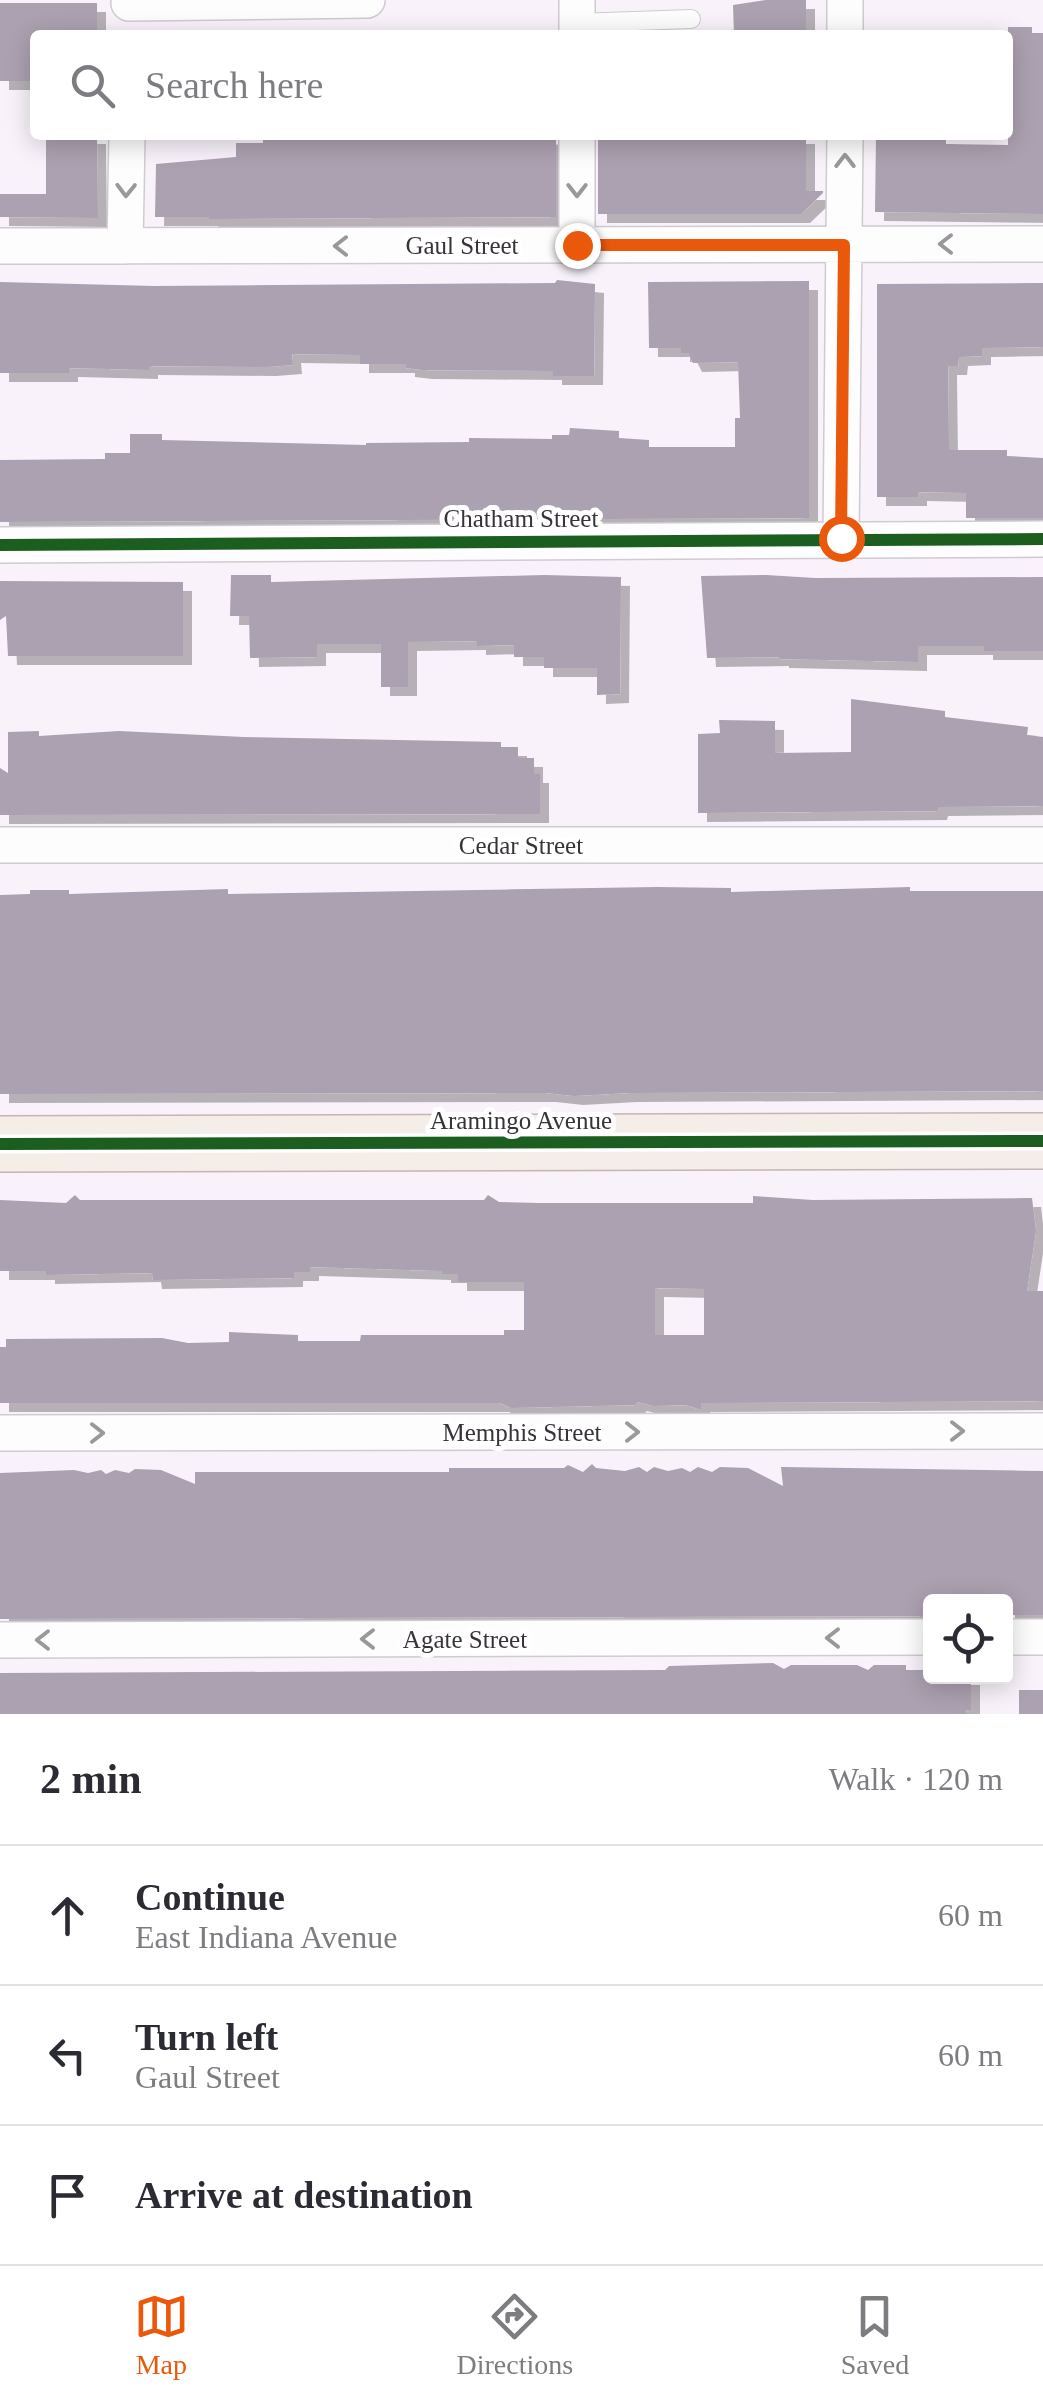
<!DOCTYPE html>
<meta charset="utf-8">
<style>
body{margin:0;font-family:Georgia,serif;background:#f7f7f7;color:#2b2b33}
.controls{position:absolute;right:30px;bottom:30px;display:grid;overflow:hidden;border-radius:10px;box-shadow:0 5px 25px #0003}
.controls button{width:90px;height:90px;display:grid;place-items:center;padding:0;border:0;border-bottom:2px solid #e1e1e2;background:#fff;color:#2b2b33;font:50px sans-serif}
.stop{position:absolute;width:30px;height:30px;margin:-22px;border:8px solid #ea580c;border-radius:50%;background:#fff}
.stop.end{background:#ea580c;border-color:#fff;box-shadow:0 2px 10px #0008}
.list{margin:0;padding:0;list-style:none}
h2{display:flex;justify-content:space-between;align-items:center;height:130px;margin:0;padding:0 40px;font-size:42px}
h2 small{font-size:32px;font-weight:400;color:#7c7c81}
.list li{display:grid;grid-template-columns:65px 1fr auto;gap:30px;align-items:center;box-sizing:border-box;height:140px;padding:0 40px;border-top:2px solid #e1e1e2}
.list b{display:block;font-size:38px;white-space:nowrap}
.list p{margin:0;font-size:32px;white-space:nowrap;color:#7c7c81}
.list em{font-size:32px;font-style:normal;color:#7c7c81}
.icon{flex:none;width:55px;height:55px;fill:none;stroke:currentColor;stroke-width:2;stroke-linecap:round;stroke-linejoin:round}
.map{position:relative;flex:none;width:1043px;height:1714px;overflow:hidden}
.search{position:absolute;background:#fff;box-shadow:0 5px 25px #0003;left:30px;right:30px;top:30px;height:110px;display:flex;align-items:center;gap:25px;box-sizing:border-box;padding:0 35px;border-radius:10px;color:#7c7c81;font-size:38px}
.sheet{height:550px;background:#fff}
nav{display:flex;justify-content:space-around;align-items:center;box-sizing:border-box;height:140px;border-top:2px solid #e1e1e2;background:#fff;font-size:28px;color:#7c7c81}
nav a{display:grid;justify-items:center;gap:5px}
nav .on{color:#ea580c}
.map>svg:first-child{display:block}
.building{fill:#aca1b0;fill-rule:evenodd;filter:url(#shadow)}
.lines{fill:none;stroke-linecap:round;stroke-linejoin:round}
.lane-casing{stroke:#d0cad1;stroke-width:20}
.street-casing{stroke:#d0cad1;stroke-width:38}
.primary-casing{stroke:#c4b6b1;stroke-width:58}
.lane{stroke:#fefdfe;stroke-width:18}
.street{stroke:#fefdfe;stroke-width:35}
.primary{stroke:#f4ede8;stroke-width:55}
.cycleway-casing{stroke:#fff;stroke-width:19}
.cycleway{stroke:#1b5e20;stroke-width:12}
.oneway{stroke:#9b989c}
.route{stroke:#ea580c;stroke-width:12}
.labels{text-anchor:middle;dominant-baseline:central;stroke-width:10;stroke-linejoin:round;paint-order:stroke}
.street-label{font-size:25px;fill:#383239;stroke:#fff}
</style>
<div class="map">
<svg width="1043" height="1714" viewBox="0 0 1043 1714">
<defs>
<filter id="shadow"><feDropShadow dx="9" dy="9" stdDeviation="0" flood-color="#0004"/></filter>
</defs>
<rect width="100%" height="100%" fill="#f9f2fa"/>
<path class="building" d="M766,0H806V35H734L733,5Z
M0,3H97V35H35V81H0Z
M1008,27H1032V33H1043V214L875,212L876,135H946V144L1008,145Z
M46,135H97L98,218L0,217V194H46Z
M263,135L515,138L556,135V217L209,219V217H155L156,164L236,157V143H263Z
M598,135H806V191H823V193L801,214H598Z
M557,280L595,284L594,376H553V371L423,370L406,368V364H360V355L292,354L293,365L267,367L149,366V370L69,368V373H0V282L154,286L555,283Z
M809,281V518L0,522V460L105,459V453H130V434H162V440L366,445V443L469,442V438L552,439V435H569L570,428L619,431V438L649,440V447H735V418H740L738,362L693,363L688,353H681V348H649L648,282Z
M1043,283V347L982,348V356L959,357L958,366H948L949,450H1007V456L1043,458V518H966V493L918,492V497H877V284Z
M231,575H271V582L544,575L621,577L620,694L597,695V668H544V657H514V645L477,646V641L408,642V687H381V644H317V657L250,658L249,616H230Z
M766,575L815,578L1043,577V651H984V646H918V662L780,659V657L707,658L701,576Z
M0,581L183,582V656H8L6,616L0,620Z
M851,699L945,711V717L1028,727L1027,735L1043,737V806L939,807L938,811L698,813V734L720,733L719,720L775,721V753L851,752Z
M39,731V736L119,731L244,737L501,742V747H518V758H534V774H540V814L0,815V768L8,773V732Z
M657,887L731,888V892L910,887V891H1043V1091L628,1093L574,1096L547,1093L0,1094V895L30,894V890H69V894L228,889V894Z
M75,1195L80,1200H484L488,1195L499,1202L540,1203H753V1196L813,1200L1032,1198L1036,1231L1027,1291H1043V1401L701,1403V1410L686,1405L653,1406L638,1402L635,1405L511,1408L500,1403H0V1347H6V1339L162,1338L188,1343L229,1342V1332L298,1335V1341H360L361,1335H504V1330H524V1282H458V1274H442V1271L310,1267V1272H294V1278L153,1280L152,1273L46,1275V1271H0V1200L66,1203ZM655,1288L704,1289V1335H655Z
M592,1464L596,1468L625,1471L639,1467L647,1472L654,1467L668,1471L682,1468L690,1472L698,1467L712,1472L720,1467L748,1468L783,1486L781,1467L1043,1471V1615H1006V1602H930V1616L0,1619V1473L74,1470L88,1473L101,1470L106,1474L115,1470L129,1473L135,1469L161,1470L195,1484V1472H449V1468H564L568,1465L583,1472Z
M773,1663L784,1669L791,1665H857L868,1670L874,1665H906V1670H930V1676H971V1710H966L967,1714H0V1673L665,1670L669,1666Z
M1019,1690H1043V1714H1019Z"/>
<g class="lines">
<defs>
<path id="lane" d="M577,23L691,19"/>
<path id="street" d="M577,0V35
M129,3L367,0
M845,35V0
M577,135V245
M0,246L1043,244
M125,246L127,135
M841,538L845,135
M0,545L1043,539
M0,845H1043
M0,1433L1043,1431
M1006,1637H1043
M0,1640L930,1637"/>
<path id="primary" d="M0,1144L1043,1141"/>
</defs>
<use href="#lane" class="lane-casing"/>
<use href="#street" class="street-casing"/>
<use href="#primary" class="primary-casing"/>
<use href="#lane" class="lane"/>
<use href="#street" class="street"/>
<use href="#primary" class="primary"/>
<defs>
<path id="cycleway" d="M0,545L1043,539
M0,1144L1043,1141"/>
</defs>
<use href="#cycleway" class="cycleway-casing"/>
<use href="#cycleway" class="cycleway"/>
</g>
<defs><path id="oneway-chevron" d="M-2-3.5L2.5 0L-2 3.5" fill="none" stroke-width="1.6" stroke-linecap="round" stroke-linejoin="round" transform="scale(2.5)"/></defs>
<g class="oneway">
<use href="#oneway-chevron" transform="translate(845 161) rotate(-90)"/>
<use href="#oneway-chevron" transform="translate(126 190) rotate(91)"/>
<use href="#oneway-chevron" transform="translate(577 190) rotate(90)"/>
<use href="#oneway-chevron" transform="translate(946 244) rotate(180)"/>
<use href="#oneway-chevron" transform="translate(341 246) rotate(180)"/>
<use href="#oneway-chevron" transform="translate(957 1431)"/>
<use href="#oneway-chevron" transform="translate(632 1432)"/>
<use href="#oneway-chevron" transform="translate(97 1433)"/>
<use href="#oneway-chevron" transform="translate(833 1638) rotate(180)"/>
<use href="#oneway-chevron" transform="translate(368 1639) rotate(180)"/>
<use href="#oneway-chevron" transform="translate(43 1640) rotate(180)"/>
</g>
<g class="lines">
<path class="route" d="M577,245H844L841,538"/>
</g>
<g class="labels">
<g class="street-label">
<text x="462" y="245">Gaul Street</text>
<text x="521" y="518">Chatham Street</text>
<text x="521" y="845">Cedar Street</text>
<text x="521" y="1120">Aramingo Avenue</text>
<text x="522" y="1432">Memphis Street</text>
<text x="465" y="1639">Agate Street</text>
</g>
</g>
</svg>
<div class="controls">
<button><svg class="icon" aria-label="locate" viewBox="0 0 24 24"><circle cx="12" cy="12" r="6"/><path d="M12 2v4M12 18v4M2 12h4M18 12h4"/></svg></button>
</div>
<div class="stop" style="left:841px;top:538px"></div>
<div class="stop end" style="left:577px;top:245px"></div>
<div class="search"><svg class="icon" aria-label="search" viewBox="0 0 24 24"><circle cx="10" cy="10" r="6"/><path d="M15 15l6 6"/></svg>Search here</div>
</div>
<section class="sheet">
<h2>2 min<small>Walk · 120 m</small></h2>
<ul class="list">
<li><svg class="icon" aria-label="ahead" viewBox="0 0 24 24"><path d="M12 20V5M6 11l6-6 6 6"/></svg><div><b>Continue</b><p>East Indiana Avenue</p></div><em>60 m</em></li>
<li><svg class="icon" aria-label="left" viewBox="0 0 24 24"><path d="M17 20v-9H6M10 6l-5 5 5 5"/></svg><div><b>Turn left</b><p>Gaul Street</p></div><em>60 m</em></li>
<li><svg class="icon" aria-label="arrive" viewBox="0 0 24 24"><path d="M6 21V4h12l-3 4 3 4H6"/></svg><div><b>Arrive at destination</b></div></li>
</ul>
</section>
<nav>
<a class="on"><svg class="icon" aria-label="map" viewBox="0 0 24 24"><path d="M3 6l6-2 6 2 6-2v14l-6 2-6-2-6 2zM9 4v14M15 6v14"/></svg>Map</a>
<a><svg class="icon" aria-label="directions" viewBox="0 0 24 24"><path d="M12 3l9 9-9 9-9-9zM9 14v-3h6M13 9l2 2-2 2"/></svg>Directions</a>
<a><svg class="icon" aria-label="saved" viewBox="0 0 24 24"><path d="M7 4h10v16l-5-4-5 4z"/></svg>Saved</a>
</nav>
